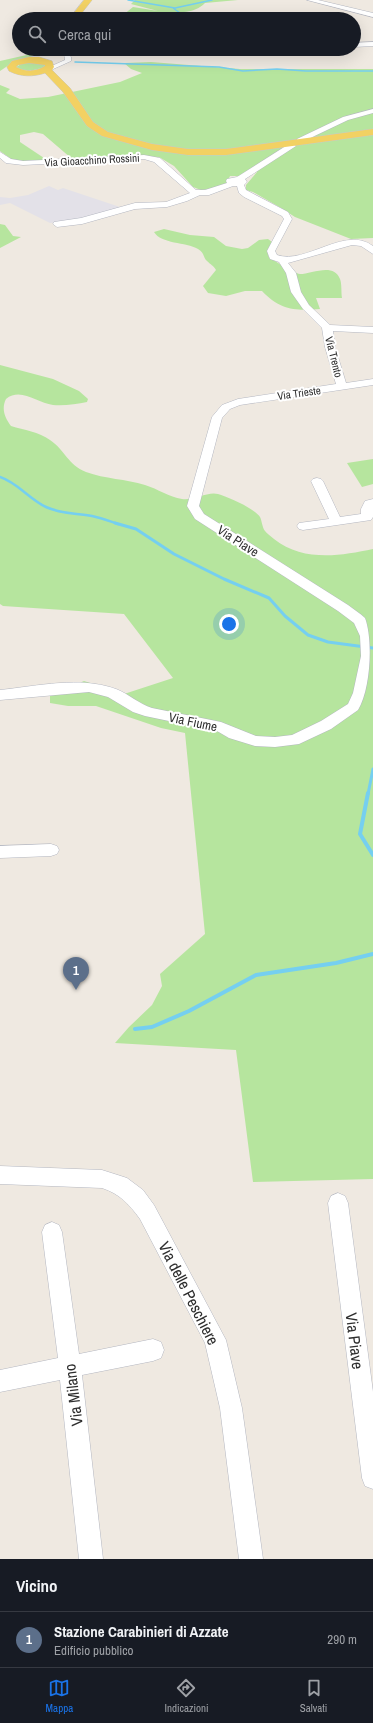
<!DOCTYPE html>
<html lang="it">
<style>
body{margin:0;font-family:"Archivo Narrow",sans-serif;background:#20242c;color:#f1f3f6}
.you{position:absolute;left:229px;top:624px;width:14px;height:14px;margin:-10px;border:3px solid #fff;border-radius:50%;background:#1a73e8;box-shadow:0 0 0 6px #1a73e833}
.badge{display:grid;place-items:center;width:26px;height:26px;border-radius:50%;background:#1a73e8;color:#fff;font-size:13px;font-weight:700}
.pin{position:absolute;translate:-50% -33px;filter:drop-shadow(0 1px 2px #0008)}
.pin::after{content:'';position:absolute;top:21px;width:14px;height:12px;background:inherit;clip-path:polygon(0 0,100% 0,50% 100%)}
.list{margin:0;padding:0;list-style:none}
h2{display:flex;justify-content:space-between;align-items:center;height:52px;margin:0;padding:0 16px;font-size:17px}
h2 small{font-size:13px;font-weight:400;color:#9ea1a6}
.list li{display:grid;grid-template-columns:26px 1fr auto;gap:12px;align-items:center;box-sizing:border-box;height:56px;padding:0 16px;border-top:1px solid #363941}
.list b{display:block;font-size:15px;white-space:nowrap}
.list p{margin:0;font-size:13px;white-space:nowrap;color:#9ea1a6}
.list em{font-size:13px;font-style:normal;color:#9ea1a6}
.icon{flex:none;width:22px;height:22px;fill:none;stroke:currentColor;stroke-width:2;stroke-linecap:round;stroke-linejoin:round}
.map{position:relative;flex:none;width:373px;height:1559px;overflow:hidden}
.search{position:absolute;background:#171b24;box-shadow:0 4px 16px #0002;left:12px;right:12px;top:12px;height:44px;display:flex;align-items:center;gap:10px;box-sizing:border-box;padding:0 14px;border-radius:22px;color:#9ea1a6;font-size:15px}
.sheet{height:108px;background:#171b24}
nav{display:flex;justify-content:space-around;align-items:center;box-sizing:border-box;height:56px;border-top:1px solid #363941;background:#171b24;font-size:11px;color:#9ea1a6}
nav a{display:grid;justify-items:center;gap:2px}
nav .on{color:#1a73e8}
.map>svg:first-child{display:block}
.industrial{fill:#e3e1e8}
.green{fill:#b6e59e}
.lines{fill:none;stroke-linecap:round;stroke-linejoin:round}
.stream-far3{stroke:#75cff0;stroke-width:1.5}
.stream-far2{stroke:#75cff0;stroke-width:2.5}
.stream-far1{stroke:#75cff0;stroke-width:3}
.stream{stroke:#75cff0;stroke-width:4}
.minor-casing{stroke:#b4b7c1;stroke-width:1}
.major-casing{stroke:#c9c9c9;stroke-width:1}
.minor{fill:#fff;fill-rule:evenodd}
.major{fill:#f2d163;fill-rule:evenodd}
.labels{text-anchor:middle;dominant-baseline:central;stroke-width:4;stroke-linejoin:round;paint-order:stroke}
.far-street-label{font-size:11px;fill:#2e2e2e;stroke:#fff}
.street-label{font-size:13px;fill:#2e2e2e;stroke:#fff}
.near-street-label{font-size:16px;fill:#2e2e2e;stroke:#fff}
</style>
<div class="map">
<svg width="373" height="1559" viewBox="0 0 373 1559">
<rect width="100%" height="100%" fill="#efe9e1"/>
<path class="industrial" d="M49,186L58,190L63,188L120,207L87,219L50,223L10,203L0,205V197L10,198L28,195Z"/>
<path class="green" d="M135,0H238L205,3C194,14 180,12 166,13L244,19H118L133,7L158,11L131,4Z
M31,54L33,56L15,61L0,71V61Z
M25,62L44,64L46,65L45,67C35,70 25,73 16,67Z
M151,62L240,69H373V238L351,239L295,217L281,208L253,192L246,190V185L257,172L252,168L241,176H230L227,183L211,189L201,190L193,187L174,166L159,157L132,156L84,159L71,158L43,134L34,132L20,135V142L47,160L28,162L14,161L0,151V85L10,89L6,93L20,99L48,97L120,82L142,73L131,69L124,63Z
M0,224L5,225L13,236L21,237L0,248Z
M164,229L190,235L214,237L226,246L242,249L248,248L259,240L268,239L272,242L269,247L268,256C273,260 293,273 300,274C311,274 334,262 340,279C342,284 341,292 342,298H316L320,309C295,311 280,310 262,291H245L226,296L208,293L203,286L216,270C213,265 211,265 207,261C203,258 205,253 198,249C186,242 161,244 154,232Z
M0,365L53,379L79,391L88,399L87,402C77,404 64,406 53,405C37,403 21,387 6,399C1,409 5,418 11,426C24,430 39,432 50,440C65,450 68,465 86,472C105,479 126,479 145,485C158,489 169,497 182,499C193,501 208,491 218,494C228,497 254,508 260,517C262,521 262,527 265,531C267,534 271,536 274,539C303,562 340,556 373,549V1179L253,1182L236,1050L115,1043L129,1027L152,1005L162,986L160,974L205,934L185,733L161,728L96,706H68L50,703V696L84,681L124,694L173,678L124,614L3,606L0,604Z
M373,459V484L362,487L347,463Z"/>
<g class="lines">
<path class="stream-far3" d="M128,0L175,8L212,0
M173,8L180,13L251,19
M75,62L219,67L243,71L277,69L306,71H373"/>
<path class="stream-far2" d="M0,477C18,483 29,499 46,507C61,514 76,513 92,516C101,518 109,521 118,524"/>
<path class="stream-far1" d="M115,523L136,529L174,554L224,579L269,598L285,616L308,635L328,642L373,648
M368,794L373,769"/>
<path class="stream" d="M368,793L360,834L373,855
M135,1029L152,1027L189,1011L256,975L336,963L373,954"/>
<defs>
<path id="minor" d="M307,0H318L373,13V17Z
M373,42V46L354,47V43Z
M59,49H65L71,57V61L51,70H47V68L65,60V57Z
M373,109V113L348,120L304,141H298L297,139L343,117Z
M289,144H292L296,146L245,179L247,182L244,185L246,190L288,212L292,219L275,251L277,255C306,265 345,225 373,246V254L361,246L352,245L288,263L296,273L301,292L309,305L330,325L373,327V333L333,331L335,347L346,383L373,379V385L240,405L230,409L222,418L199,506L204,514L348,605C353,609 360,613 365,618C373,639 371,689 358,710L331,729L299,744L275,747L255,746L229,738L217,731L145,716L133,712L108,697L89,692L0,700V690C38,686 80,676 116,689C129,694 139,704 152,708L221,722L256,736L275,737L292,735L321,721L348,704L353,693L361,656L360,636L354,623L338,611L195,519L187,506L212,417L222,405L238,399L336,384L325,347L322,328L303,309L291,292L286,273L279,262L270,259L267,251L284,219L282,216L244,197L239,193L237,186H233L209,195H200L187,201L167,207L135,209L82,224L57,227L53,224L54,222L81,218L135,203L166,202L190,193L154,162L144,159L23,165L6,163L0,158V152L11,159L23,161L144,155L160,158L196,190H205L227,183L226,181L227,179L237,177Z
M317,478L321,479L323,481L340,517L361,514V509L365,501L373,499V517L371,520L303,530L299,529L297,526L299,523L329,519L311,481L313,479Z
M51,844L57,846L59,850L57,854L51,856L0,858V846Z
M0,1166L102,1170L127,1178L143,1190L154,1205L226,1340L242,1408L263,1559H239L220,1408L205,1343L140,1219C129,1204 120,1194 102,1188L0,1184Z
M338,1193L345,1196L348,1203L373,1392V1489L365,1486L362,1478L328,1203L331,1196Z
M52,1222L59,1225L62,1232L79,1354L153,1339L161,1342L164,1350L161,1358L153,1361L82,1375L103,1559H79L60,1380L0,1392V1370L58,1358L42,1232L45,1225Z"/>
<path id="major" d="M84,0H92L77,19H69Z
M29,57H39L52,61L54,67L52,70L70,88L93,122L108,132L152,144L188,149H226L373,129V135L226,155H188L152,150L102,136L87,126L63,92L45,73C33,77 21,77 9,71L7,67L12,61ZM29,63L45,65V66C36,72 25,72 16,67L18,65Z"/>
</defs>
<use href="#minor" class="minor-casing"/>
<use href="#major" class="major-casing"/>
<use href="#minor" class="minor"/>
<use href="#major" class="major"/>
</g>
<g class="labels">
<g class="far-street-label">
<text transform="translate(92 160) rotate(-3)">Via Gioacchino Rossini</text>
<text transform="translate(334 357) rotate(76)">Via Trento</text>
<text transform="translate(299 393) rotate(-8)">Via Trieste</text>
</g>
<g class="street-label">
<text transform="translate(238 541) rotate(33)">Via Piave</text>
<text transform="translate(193 722) rotate(12)">Via Fiume</text>
</g>
<g class="near-street-label">
<text transform="translate(189 1293) rotate(63)">Via delle Peschiere</text>
<text transform="translate(355 1341) rotate(83)">Via Piave</text>
<text transform="translate(73 1395) rotate(-97)">Via Milano</text>
</g>
</g>
</svg>
<div class="you"></div>
<div class="pin badge" style="left:76px;top:990px;background:#5c6f8a">1</div>
<div class="search"><svg class="icon" aria-label="search" viewBox="0 0 24 24"><circle cx="10" cy="10" r="6"/><path d="M15 15l6 6"/></svg>Cerca qui</div>
</div>
<section class="sheet">
<h2>Vicino<small></small></h2>
<ul class="list">
<li><span class="badge" style="background:#5c6f8a">1</span><div><b>Stazione Carabinieri di Azzate</b><p>Edificio pubblico</p></div><em>290 m</em></li>
</ul>
</section>
<nav>
<a class="on"><svg class="icon" aria-label="map" viewBox="0 0 24 24"><path d="M3 6l6-2 6 2 6-2v14l-6 2-6-2-6 2zM9 4v14M15 6v14"/></svg>Mappa</a>
<a><svg class="icon" aria-label="directions" viewBox="0 0 24 24"><path d="M12 3l9 9-9 9-9-9zM9 14v-3h6M13 9l2 2-2 2"/></svg>Indicazioni</a>
<a><svg class="icon" aria-label="saved" viewBox="0 0 24 24"><path d="M7 4h10v16l-5-4-5 4z"/></svg>Salvati</a>
</nav>
